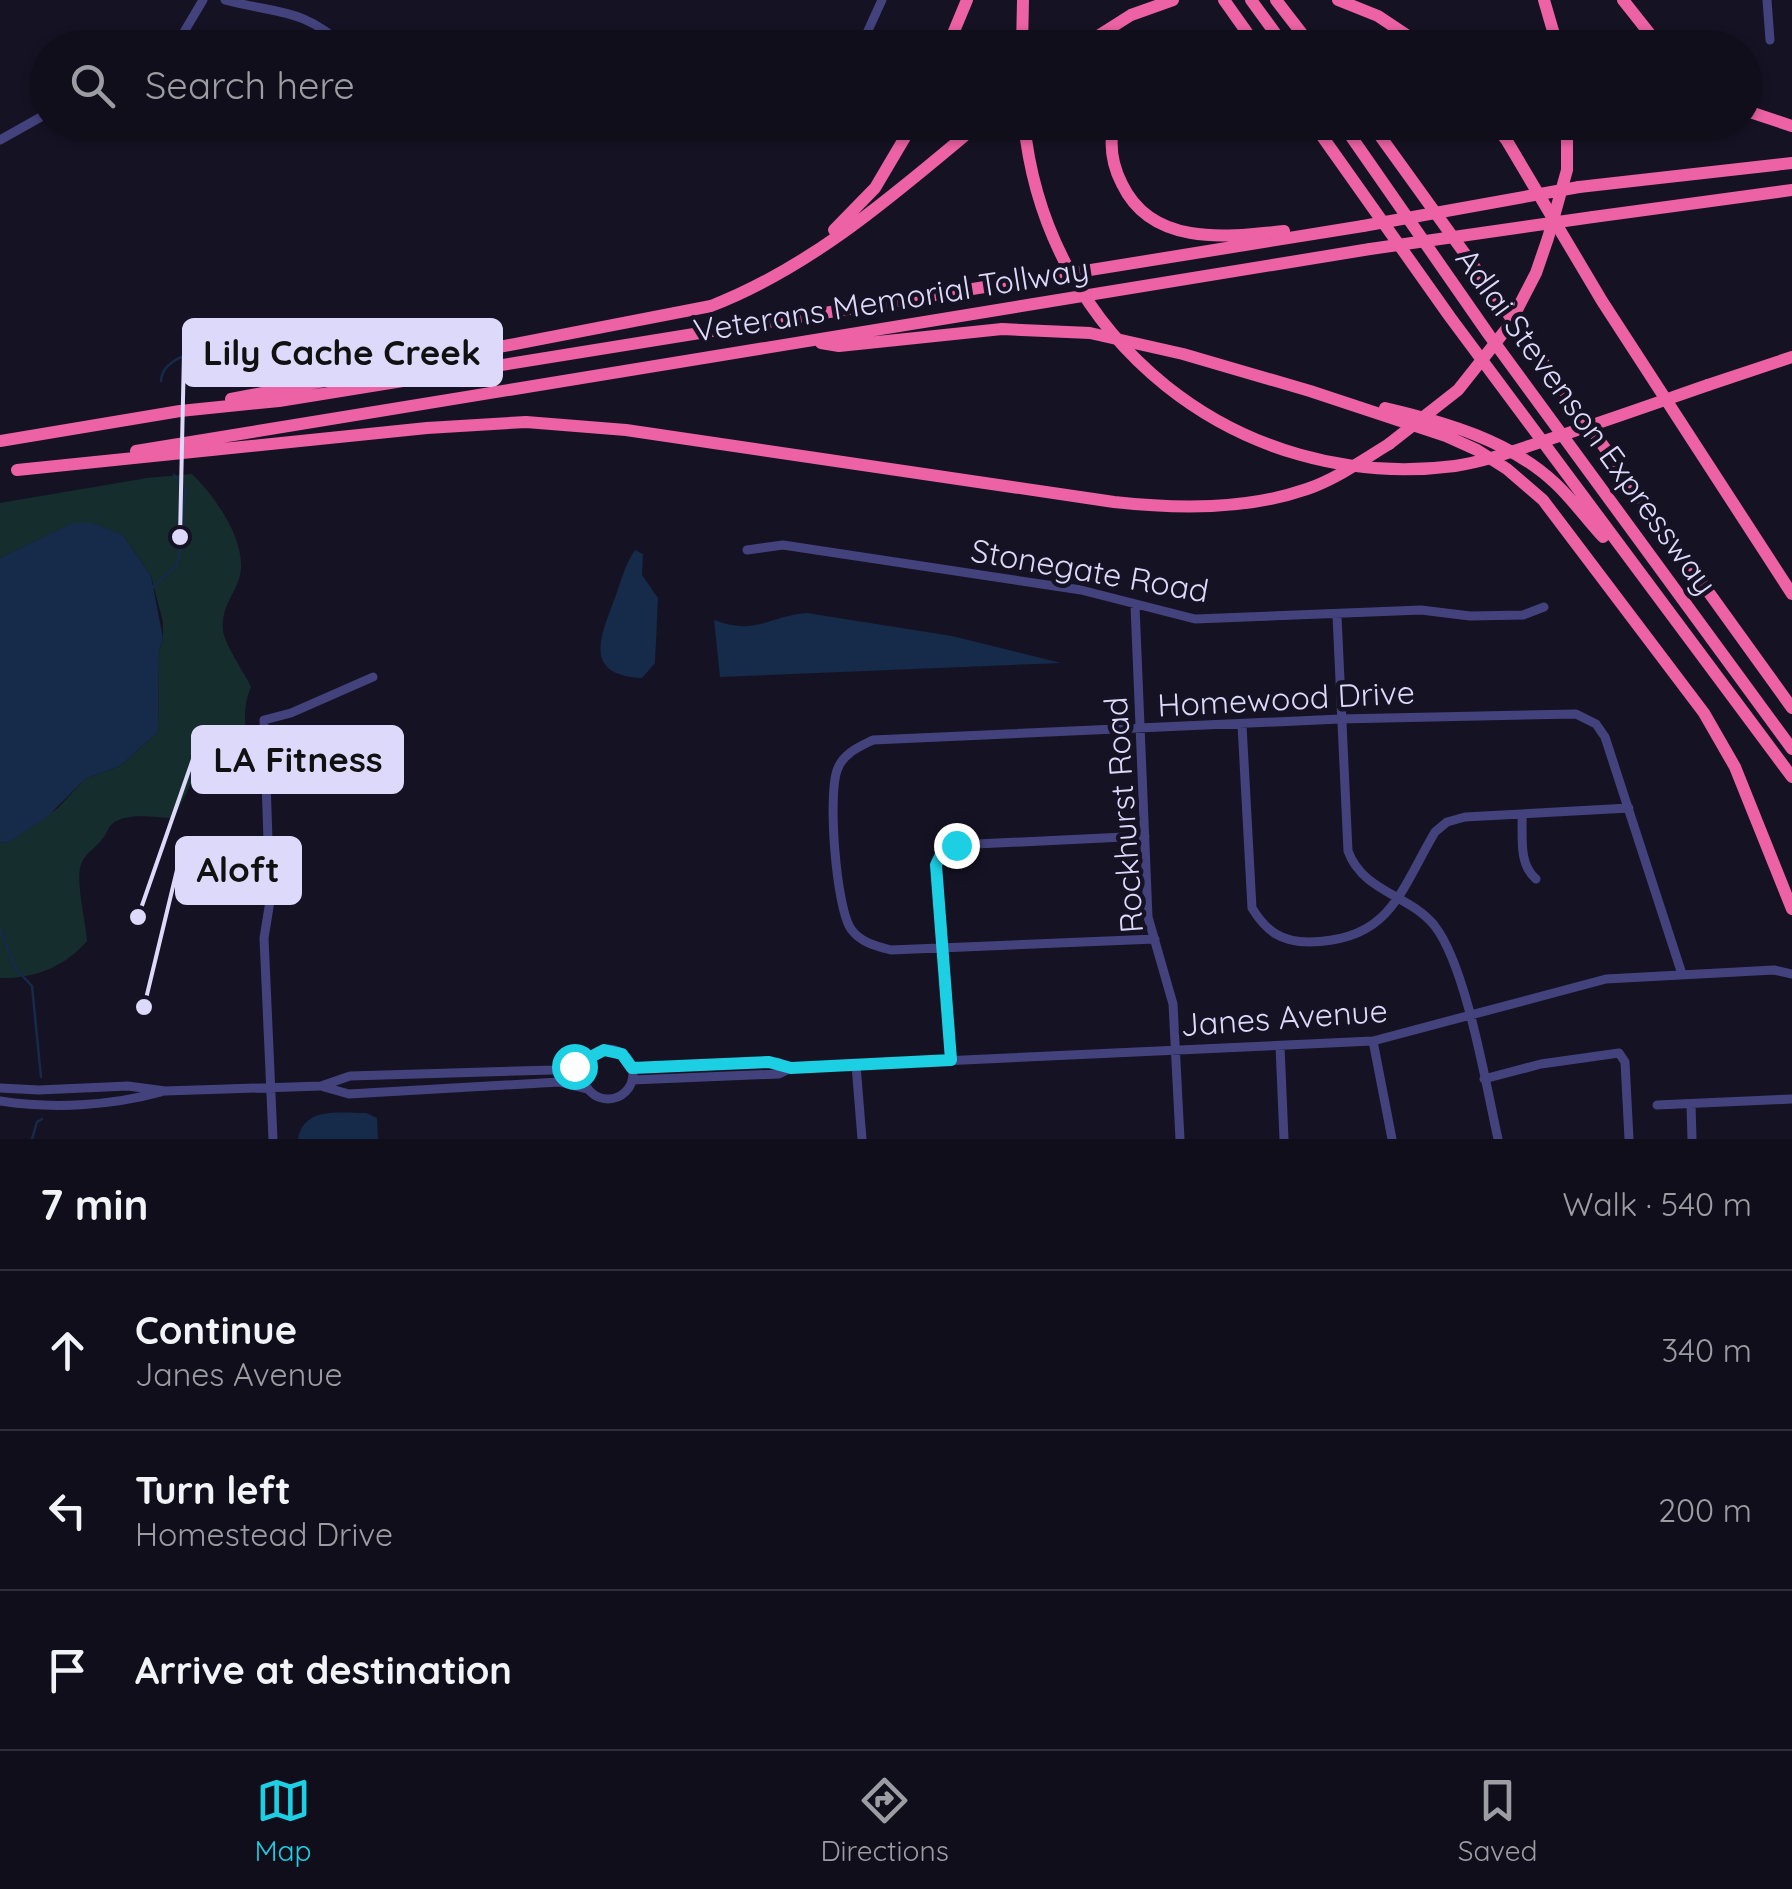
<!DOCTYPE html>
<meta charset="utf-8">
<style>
body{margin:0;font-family:Quicksand,sans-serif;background:#1e1c28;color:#f1f3f6}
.stop{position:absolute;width:30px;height:30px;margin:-22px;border:8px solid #1ccfe3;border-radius:50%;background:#fff}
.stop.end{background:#1ccfe3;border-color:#fff;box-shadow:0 2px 10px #0008}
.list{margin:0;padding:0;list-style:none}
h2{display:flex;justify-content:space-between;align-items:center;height:130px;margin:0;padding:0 40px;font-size:42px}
h2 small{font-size:32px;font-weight:400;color:#9c9ca3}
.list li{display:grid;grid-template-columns:65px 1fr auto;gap:30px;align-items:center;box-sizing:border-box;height:160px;padding:0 40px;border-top:2px solid #302e3a}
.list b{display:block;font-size:38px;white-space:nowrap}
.list p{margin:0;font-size:32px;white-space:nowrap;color:#9c9ca3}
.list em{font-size:32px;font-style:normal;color:#9c9ca3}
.icon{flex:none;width:55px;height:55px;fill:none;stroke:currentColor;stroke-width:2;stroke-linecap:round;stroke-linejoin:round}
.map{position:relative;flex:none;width:1792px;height:1139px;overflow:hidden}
.search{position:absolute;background:#100e1b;box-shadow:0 2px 8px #0004;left:30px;right:30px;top:30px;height:110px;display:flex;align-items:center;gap:25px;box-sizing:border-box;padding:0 35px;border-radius:55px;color:#9c9ca3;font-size:38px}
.sheet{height:610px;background:#100e1b}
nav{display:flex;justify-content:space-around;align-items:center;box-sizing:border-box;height:140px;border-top:2px solid #302e3a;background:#100e1b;font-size:28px;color:#9c9ca3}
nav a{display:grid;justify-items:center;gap:5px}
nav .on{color:#1ccfe3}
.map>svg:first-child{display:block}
.green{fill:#152d2c}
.water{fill:#162a49}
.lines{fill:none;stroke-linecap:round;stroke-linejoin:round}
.stream{stroke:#162a49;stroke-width:2.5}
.minor{stroke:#44427d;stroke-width:9}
.highway{stroke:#ec62a4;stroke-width:12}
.highway-bridge{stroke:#ec62a4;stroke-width:12}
.route{stroke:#1ccfe3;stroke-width:12}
.labels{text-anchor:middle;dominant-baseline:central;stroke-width:9;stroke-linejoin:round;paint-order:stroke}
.street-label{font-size:32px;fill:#ddd9fa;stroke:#151224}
.leader{fill:none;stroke:#ddd9fa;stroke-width:4}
.callout-dot{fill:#ddd9fa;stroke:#151224;stroke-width:4}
.callout{fill:#ddd9fa;stroke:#ddd9fa;stroke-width:4}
.callout-label{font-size:35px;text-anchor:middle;font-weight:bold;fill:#111}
</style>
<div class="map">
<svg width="1792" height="1139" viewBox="0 0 1792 1139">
<rect width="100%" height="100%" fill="#151224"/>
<path class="green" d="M192,474C215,496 250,545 239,579C232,599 221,608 223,631C225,645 244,672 251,687C239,714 249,737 247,765L236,769L196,773L174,818C156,818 125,811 111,825C108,828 106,835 103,838C97,847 86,853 82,862C74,877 86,921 87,941C65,967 33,979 0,978V843L9,842L58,808L85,779L120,766L158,732L159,651L163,638V622L151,576L123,535L30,544L0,558V503L147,478Z"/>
<path class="water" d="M73,523H92L123,535L151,576L163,638L159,651L158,732L120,766L85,779L46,818L9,842L0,843V558Z
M635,550L643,554L642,575L658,598L655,663L642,678C586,675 598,642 613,603C620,585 624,566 635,550Z
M807,613L952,636L1061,663L720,677L714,620C757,636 768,616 807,613Z
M366,1113L377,1118L378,1139H298C304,1106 339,1113 366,1113Z"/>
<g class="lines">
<path class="stream" d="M161,381C161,364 182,356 196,351L371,323
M152,589C159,580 169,574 176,565C183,556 181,507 186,490L174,475
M0,929L16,969L32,986L41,1077
M32,1139L37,1122L42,1119"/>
<path class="minor" d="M225,0C277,14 303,7 346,48
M1767,0L1770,40
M168,48L181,37L203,0
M860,48L882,0
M406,122L438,134L466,135L775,122
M0,140L48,113
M747,550L783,545L1081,590L1195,619L1421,610L1470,616L1523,615L1544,607
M1135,606L1148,917L1173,1004L1180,1139
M1337,616L1348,851C1363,892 1408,894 1434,925C1466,965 1486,1085 1498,1139
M1242,725L1252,908C1266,931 1281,942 1309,942C1390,941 1399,893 1435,832L1447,822L1465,817L1629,808
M1522,814C1523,836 1518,864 1536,879
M1155,939L891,950C875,946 860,942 851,929C836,908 827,791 838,768C844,753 859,747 873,740L1340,719L1576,714L1596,724L1605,737L1682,974
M1373,1041L1392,1139
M1280,1046L1284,1139
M583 1074a25 25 0 1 1 50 0a25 25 0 1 1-50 0Z
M951,1060L936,865L939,855L956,845L1145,836
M856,1065L862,1139
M632,1068L778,1062L791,1068
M1484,1079L1541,1064L1619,1053L1625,1062L1629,1139
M632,1080L779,1074L791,1068L1373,1041L1606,979L1774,970L1792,974
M324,1087L349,1094L559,1082L587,1089
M0,1088L39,1090L128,1086L165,1091L321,1086L350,1076L554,1070L589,1058
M0,1101C52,1109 110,1106 161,1092
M1691,1104L1692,1139
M1657,1105L1792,1099
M273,1139L264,938L270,901L264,720L291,713L373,677"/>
<path class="highway" d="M1224,0L1258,48
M1251,0L1286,48
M1276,0L1313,48
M1338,0L1378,16L1426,48
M1544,0L1558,48
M1623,0L1661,48
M947,48L967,0
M1022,48L1023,0
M1079,48L1131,15L1173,0
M1744,110L1792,126
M1114,122C1109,144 1112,165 1122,184C1152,247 1227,237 1284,231
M1312,122L1450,317L1792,777
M1341,122L1489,335L1792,749
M1370,122L1792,708
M1493,122L1507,141L1602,301L1792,594
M1579,187L1792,163
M1593,217L1792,190
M834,230L875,188L914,122
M821,343L839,346L1002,329L1090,333L1183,354L1310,391L1446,436L1477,450L1507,469L1543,500L1704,713L1735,767L1792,909
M1708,385L1792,357
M231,399L711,306C814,266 897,192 981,122
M1385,408C1445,422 1511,441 1556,484C1573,500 1587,520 1603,537
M0,441L180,411L279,401L1363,226
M136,451L1370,249
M17,470L427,428L526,422L626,430L1114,502C1178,509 1246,510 1307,489C1336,479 1363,460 1389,444"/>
<path class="highway-bridge" d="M1024,122C1045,339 1238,494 1455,466C1488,461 1519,449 1550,439C1603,422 1656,403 1708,385
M1363,226L1579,187
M1370,249L1593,217
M1389,444L1458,390L1508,327L1536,273L1548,238L1567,170V122"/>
</g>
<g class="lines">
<path class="route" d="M574,1066L604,1050L622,1054L632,1068L769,1062L791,1068L951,1060L936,865L943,850L956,845"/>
</g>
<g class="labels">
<g class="street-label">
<text transform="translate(891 299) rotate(-9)">Veterans Memorial Tollway</text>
<text transform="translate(1587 421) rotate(54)">Adlai Stevenson Expressway</text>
<text transform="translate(1090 570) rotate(10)">Stonegate Road</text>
<text transform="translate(1286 698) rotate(-3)">Homewood Drive</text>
<text transform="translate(1123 815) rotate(-94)">Rockhurst Road</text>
<text transform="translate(1284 1017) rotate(-4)">Janes Avenue</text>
</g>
</g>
<path class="leader" d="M180 537L184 353M138 917L193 759M144 1007L177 870"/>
<g class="callout-dot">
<circle cx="180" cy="537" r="10"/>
<circle cx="138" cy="917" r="10"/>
<circle cx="144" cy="1007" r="10"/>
</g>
<g class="callout">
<rect x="184" y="320" width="317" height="65" rx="10"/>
<rect x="193" y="727" width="209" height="65" rx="10"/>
<rect x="177" y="838" width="123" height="65" rx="10"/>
</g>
<g class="callout-label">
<text x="342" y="365">Lily Cache Creek</text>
<text x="298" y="772">LA Fitness</text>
<text x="238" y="882">Aloft</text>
</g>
</svg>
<div class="stop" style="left:574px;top:1066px"></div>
<div class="stop end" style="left:956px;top:845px"></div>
<div class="search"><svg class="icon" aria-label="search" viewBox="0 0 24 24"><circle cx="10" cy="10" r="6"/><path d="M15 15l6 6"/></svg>Search here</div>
</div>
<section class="sheet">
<h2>7 min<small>Walk · 540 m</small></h2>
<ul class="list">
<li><svg class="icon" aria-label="ahead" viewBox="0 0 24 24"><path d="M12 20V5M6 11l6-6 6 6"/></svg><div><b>Continue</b><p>Janes Avenue</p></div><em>340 m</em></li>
<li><svg class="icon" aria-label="left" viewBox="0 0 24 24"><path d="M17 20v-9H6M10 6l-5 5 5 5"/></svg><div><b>Turn left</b><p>Homestead Drive</p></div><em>200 m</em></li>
<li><svg class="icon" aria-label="arrive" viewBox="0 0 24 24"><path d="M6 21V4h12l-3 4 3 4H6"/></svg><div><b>Arrive at destination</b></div></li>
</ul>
</section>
<nav>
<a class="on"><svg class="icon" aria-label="map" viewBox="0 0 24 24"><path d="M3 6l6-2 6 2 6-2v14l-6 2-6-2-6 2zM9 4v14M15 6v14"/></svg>Map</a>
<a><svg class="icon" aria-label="directions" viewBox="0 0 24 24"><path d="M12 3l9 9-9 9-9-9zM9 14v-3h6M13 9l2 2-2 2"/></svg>Directions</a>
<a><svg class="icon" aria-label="saved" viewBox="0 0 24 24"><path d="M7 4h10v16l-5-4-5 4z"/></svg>Saved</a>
</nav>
